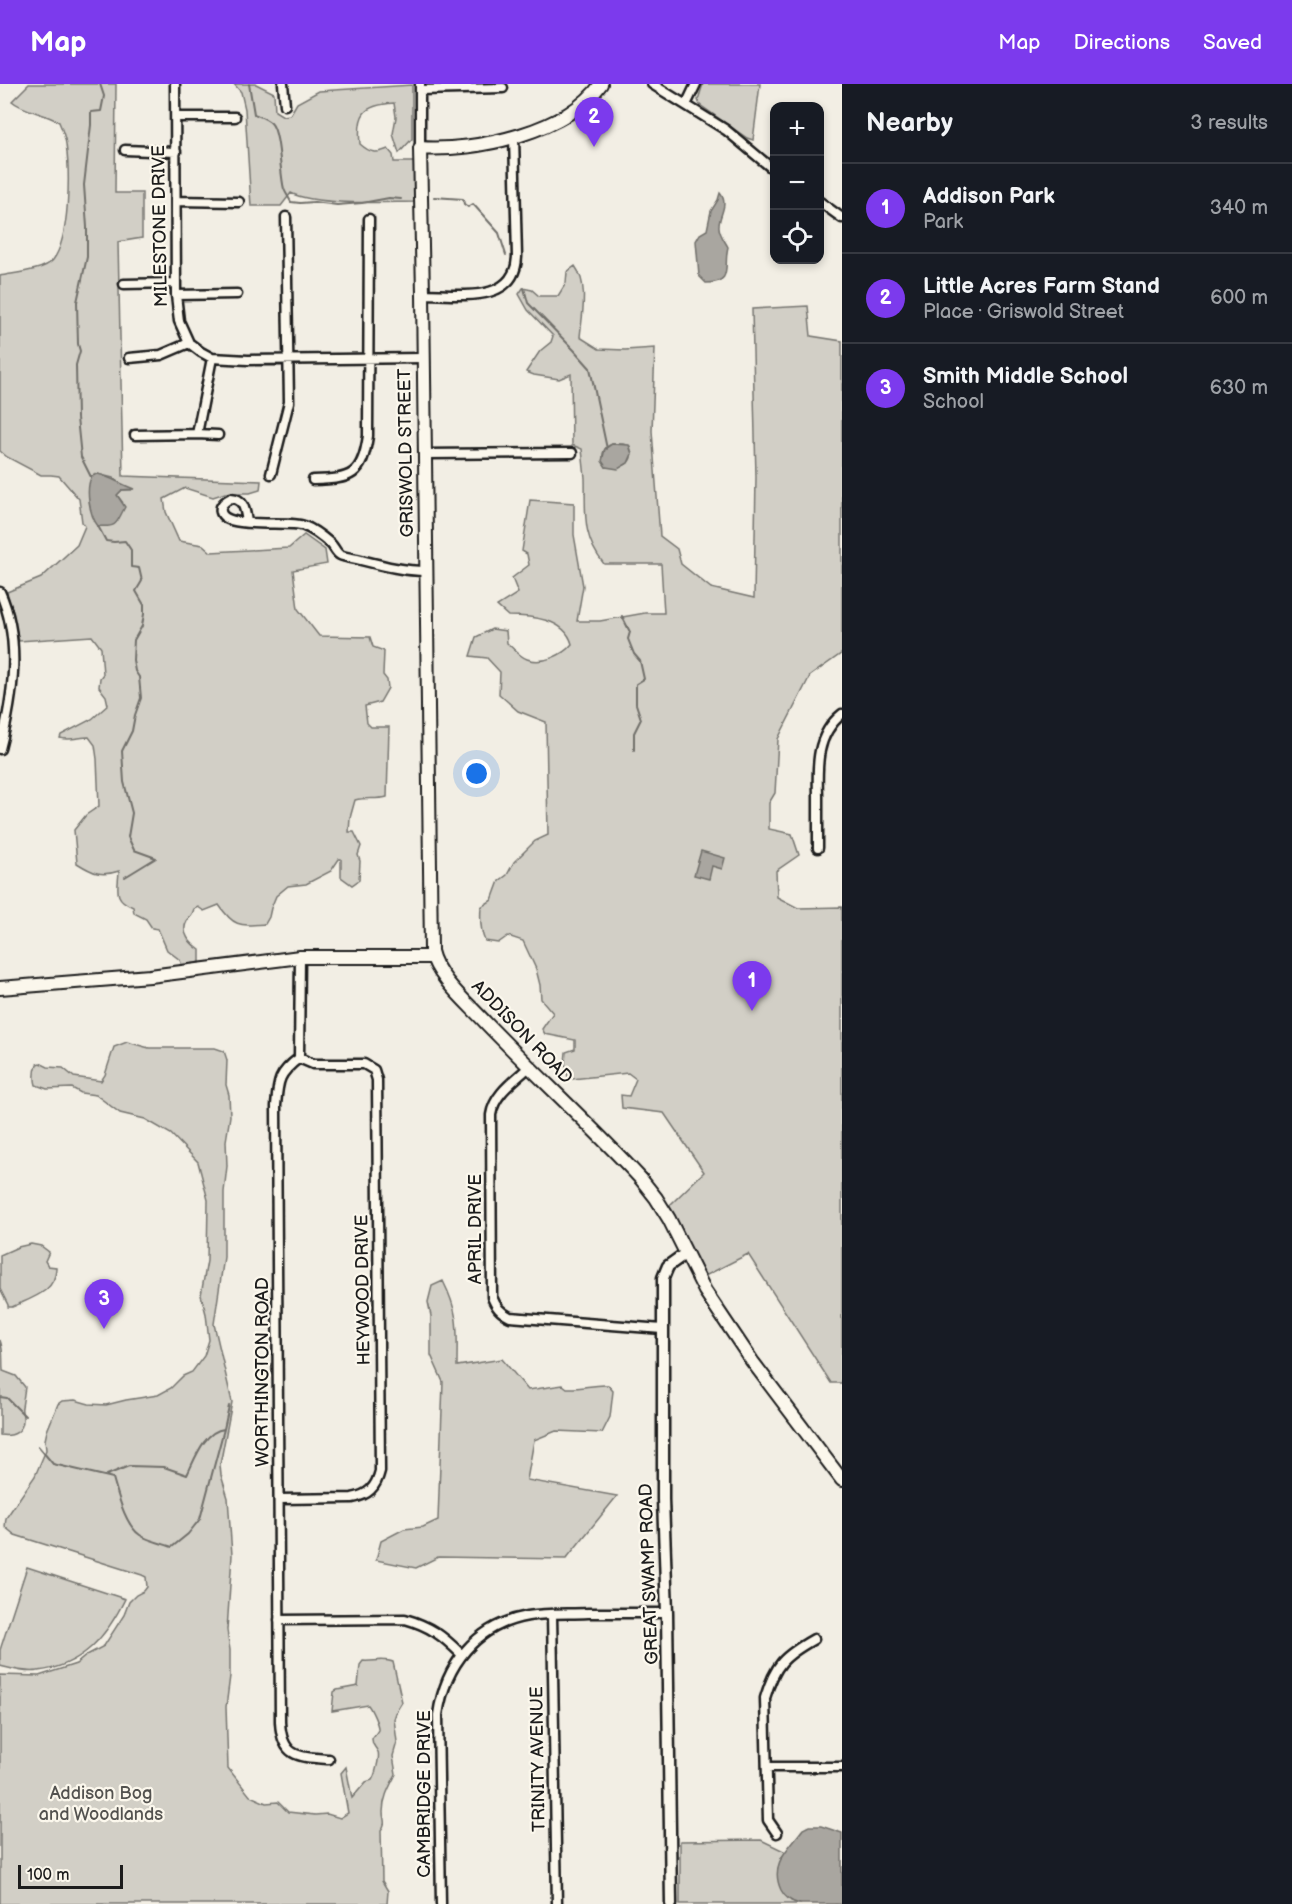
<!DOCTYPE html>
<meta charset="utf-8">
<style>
body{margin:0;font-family:"Balsamiq Sans",sans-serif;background:#20242c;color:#f1f3f6}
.controls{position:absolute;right:18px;top:18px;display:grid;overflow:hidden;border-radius:12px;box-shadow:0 3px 9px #0003}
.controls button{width:54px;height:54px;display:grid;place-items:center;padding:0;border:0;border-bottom:2px solid #363941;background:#171b24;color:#f1f3f6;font:30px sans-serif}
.scale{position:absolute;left:18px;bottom:15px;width:105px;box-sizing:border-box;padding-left:6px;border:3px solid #1c1c1c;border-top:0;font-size:16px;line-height:21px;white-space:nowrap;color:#1c1c1c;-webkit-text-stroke:4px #fbf7ec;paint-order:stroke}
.you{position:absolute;left:477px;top:690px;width:21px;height:21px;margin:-15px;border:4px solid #fff;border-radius:50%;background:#1a73e8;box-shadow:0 0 0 9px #1a73e833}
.badge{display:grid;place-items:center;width:39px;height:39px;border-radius:50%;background:#7c3aed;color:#fff;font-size:20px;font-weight:700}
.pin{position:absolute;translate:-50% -50px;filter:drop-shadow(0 2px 3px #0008)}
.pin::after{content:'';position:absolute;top:32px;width:21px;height:18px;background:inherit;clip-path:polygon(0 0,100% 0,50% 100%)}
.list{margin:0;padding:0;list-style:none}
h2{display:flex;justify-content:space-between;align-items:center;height:78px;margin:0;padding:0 24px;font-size:26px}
h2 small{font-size:20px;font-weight:400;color:#9ea1a6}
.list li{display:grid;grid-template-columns:39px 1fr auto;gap:18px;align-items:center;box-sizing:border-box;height:90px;padding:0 24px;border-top:2px solid #363941}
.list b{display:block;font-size:22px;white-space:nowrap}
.list p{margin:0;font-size:20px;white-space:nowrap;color:#9ea1a6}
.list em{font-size:20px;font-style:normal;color:#9ea1a6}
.icon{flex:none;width:33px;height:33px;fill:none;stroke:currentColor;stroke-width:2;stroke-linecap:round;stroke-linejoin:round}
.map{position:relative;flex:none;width:842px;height:1820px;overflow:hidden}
header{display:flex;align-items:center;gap:36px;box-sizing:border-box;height:84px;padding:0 30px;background:#7c3aed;color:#fff}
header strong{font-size:28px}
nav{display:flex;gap:33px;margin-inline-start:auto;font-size:21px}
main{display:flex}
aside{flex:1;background:#171b24}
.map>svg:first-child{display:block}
.green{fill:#d2cfc6;stroke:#777671;stroke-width:1.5;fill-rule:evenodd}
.water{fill:#a9a6a0;stroke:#716f6b;stroke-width:1.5}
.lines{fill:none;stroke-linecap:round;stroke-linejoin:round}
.stream{stroke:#716f6b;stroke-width:2}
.minor-casing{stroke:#1c1c1c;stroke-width:13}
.tertiary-casing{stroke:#1c1c1c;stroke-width:15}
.secondary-casing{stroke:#1c1c1c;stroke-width:16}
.minor{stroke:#fbf7ec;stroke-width:8}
.tertiary{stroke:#fbf7ec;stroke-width:10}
.secondary{stroke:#fbf7ec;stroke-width:12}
.labels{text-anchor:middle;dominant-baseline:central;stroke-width:4.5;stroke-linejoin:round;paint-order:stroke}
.street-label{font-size:18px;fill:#1c1c1c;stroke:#fbf7ec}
.park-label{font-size:18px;fill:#53524f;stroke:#fbf7ec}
</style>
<header>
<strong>Map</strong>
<nav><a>Map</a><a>Directions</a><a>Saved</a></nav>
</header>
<main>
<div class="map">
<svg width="842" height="1820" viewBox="0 0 842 1820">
<rect width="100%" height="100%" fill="#f2eee4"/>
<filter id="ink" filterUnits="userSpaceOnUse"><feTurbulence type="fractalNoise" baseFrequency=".0167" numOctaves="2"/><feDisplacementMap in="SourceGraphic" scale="12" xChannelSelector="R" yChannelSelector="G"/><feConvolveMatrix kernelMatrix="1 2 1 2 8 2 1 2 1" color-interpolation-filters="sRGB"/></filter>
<g filter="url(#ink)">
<path class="green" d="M29,0H116L115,109H142V154L118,158L123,392L261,397L260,406L250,409H225L213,413L185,404L164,415L166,428L179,457L203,461L211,468L289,464L304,451L325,466L327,480L293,486L298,525L319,552L370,553L373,563L384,567L383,591L387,596L388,604L380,618L365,622L367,639L371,643H389L387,713C375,716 367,713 355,716L350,734L349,748H354L361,762L358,771L360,777L359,796L352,801L341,793V775H339L331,787L306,800L288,802L276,812L271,824L269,833L265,840C239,842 234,843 219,821L204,827L198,823L194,825C192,832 190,832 187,837C180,849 191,860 200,866V880L182,882L180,876L167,866L158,845L152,844L146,835L134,829L133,823C113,815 118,806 119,787C101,793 93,789 77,779L74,746L86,731L99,722L97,675L95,661L89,653C80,653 69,657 60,654L61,651L92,635L108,621L106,612L99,603L100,594L103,590L101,564L92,552L19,557L7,508L41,494L77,461L85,442L82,438L79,415L59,392L51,391H41L7,373L0,367V192C14,189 44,187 53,176C70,154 70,88 66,60C65,53 62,45 59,38C45,29 23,27 12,17ZM97,390L113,394L120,400L132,406H122L117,411L123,419L92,392Z
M234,0H256L274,9L275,27L283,32L290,31L297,19L319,7L412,1V55L399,69L393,50L396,33L394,19C363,21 357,30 360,60C370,69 376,70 388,65L393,71L394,78H414L416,118C386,118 316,122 291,109L281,122H251L245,25L241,8Z
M703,0H760L753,56L747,54L700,21L698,16Z
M575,182C589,201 582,231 580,253L599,265L625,266L655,264L652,347L660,452L677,465L681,480L711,504L754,514L756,393L752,225L808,222L811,252L842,257V569L810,592L778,655L775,709L769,719V745L792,750L799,771L776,787L777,813L798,824L842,823V1299H831L748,1170L705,1192L669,1122L704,1088L664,1029L622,1024L621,1011L629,1012L636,995L628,989L572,995L568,993L565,979L566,968L575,965V956L545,950L542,945L553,929L541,915L540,901L536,885L523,857L508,852L498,859L485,857C480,846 480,835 481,823L492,816L499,797L507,791L514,778L535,757L548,751L546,638L518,627L499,610L500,588L487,574L470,572L476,553L492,545L506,547L507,559C513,564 520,573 527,575C542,581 563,571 572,560C565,534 530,532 508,532L497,522L518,509L512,494L529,481L527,470L522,467L530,416L574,419V451L583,502L577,537H600L645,529H664L661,480H604C581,452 586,427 585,394C584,384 583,375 582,365L572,361L571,290L559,295L534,291L526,288L540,267L551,258L553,252L528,226L519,210L523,204L532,206L539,212H558L566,199L567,188ZM612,360H623L630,362C636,382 621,384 606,383C601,374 601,364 612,360Z
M127,958L149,964H215L224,967L227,976L226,1001L229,1011L230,1032L226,1057L227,1082L224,1108V1173L214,1240L232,1318L220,1381L221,1391L228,1414L232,1471L227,1546L230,1566V1592L226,1623L228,1684L250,1712L266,1719L278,1718L288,1728L315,1731L327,1730L340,1734L348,1729L341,1689L346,1683L352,1714L366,1698L372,1696C375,1692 380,1673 378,1668C375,1662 372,1662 372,1655C373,1652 376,1650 378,1646C379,1641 371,1625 368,1621L332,1627L334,1608L337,1606L358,1602L360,1581L363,1577C373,1578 383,1574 393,1578L402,1618L397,1626L394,1635L397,1658L393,1672L396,1690C390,1702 383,1713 383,1728C383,1736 387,1739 381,1746L382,1797L388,1807L387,1820H0V1591L39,1592L76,1580L87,1571L104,1562L124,1531L129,1518L136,1511L144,1507L147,1503L146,1493L142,1491L15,1451L5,1443L6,1434L35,1392L46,1366L45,1356L47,1347L58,1320L62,1317L75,1316L89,1320L106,1321L126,1316L158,1311L171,1304L183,1292L192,1288L204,1272L209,1256L206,1230L201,1211L207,1177L208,1116L198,1078L171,1050L145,1035L120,1029L96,1011L81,1009L72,1004L47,1005L36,1001C34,994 35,986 37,980L40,979L48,983L63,984L74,993L101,997L105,991L114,963Z
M31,1160L41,1162L49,1168L45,1177L48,1182L56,1183C57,1208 31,1214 12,1223H8V1221L0,1205V1171L18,1163Z
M443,1197C460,1231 457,1246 457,1282L502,1275L528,1306L563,1301L567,1304C581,1305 594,1300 608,1301L613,1307L610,1333L602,1349L556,1347L534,1356L527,1396L617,1412L566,1475L438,1473L416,1484L376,1476L381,1457L404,1445L423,1443L438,1436L443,1298L431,1271V1232L428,1218L432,1202Z
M0,1256C4,1267 2,1276 3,1287L16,1292L25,1303C24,1310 23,1317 22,1323C21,1327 23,1330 23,1333C24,1348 13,1353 0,1351Z
M27,1483L125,1515C107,1552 82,1582 38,1587C26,1589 12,1585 0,1582V1566Z
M761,1756L786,1768L781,1774L791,1817L801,1820H680V1757Z"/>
<path class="water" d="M720,109C729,120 720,129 719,141C718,149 725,157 728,163C723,182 734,199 706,199L699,192L696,157L700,150L707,146L711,127L718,116Z
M612,360L629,361L632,370L628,379L618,385L606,383L602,377L605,365Z
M98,390C113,394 120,400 134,405L122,406L117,411L125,423C116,439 118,444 98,442C89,431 85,404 92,392Z
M701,767L725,774L722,785L712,782L709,795L694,791Z
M809,1742H821L842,1749V1820C828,1820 813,1820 800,1820C791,1818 785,1814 781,1806C769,1780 788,1765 803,1745Z"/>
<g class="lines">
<path class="stream" d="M249,0L254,30C259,32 267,35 271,39C280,48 280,91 284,105C286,110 289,114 291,118L300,119L314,118L337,121L362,119L389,114L401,115
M434,113L463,115L464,120L468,123L473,120L499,149L506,171
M524,204L528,219L574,266L590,284L607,365
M91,393L81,373L77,334L76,281L80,267L78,260L77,218L87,173V143L84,101L91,41V28L101,27L104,12L100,0
M98,442L106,457L114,458L125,457L131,466V483L139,484L142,497L136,507L144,521V530L142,542L134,556L133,576L135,587L139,593L141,614L135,631L132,647L122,667L124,698L132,729L128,753L134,766L156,774L125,793
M622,532L630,548L628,555L634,570L640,577L644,595L636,600V620L641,635L634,649V666
M0,1313L7,1314L25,1332
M38,1362L53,1380L113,1394C118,1411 125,1441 140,1451C149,1457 162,1459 172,1463L188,1450L200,1435L224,1345
M107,1391L129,1382L164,1383L187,1391C195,1375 204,1347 224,1345L229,1322"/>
<defs>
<path id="minor" d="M175,0L176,211L179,237L189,259L201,268L212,274L248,276L423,274
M283,0L285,21
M420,0V64
M652,0L726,46L774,86
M420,6L503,4
M686,21L696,0
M176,33H235
M125,66L176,68
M176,117L239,118
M820,118L842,134
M124,200L176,199
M423,210C457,210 515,221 517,173L514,52
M176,211L237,210
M129,274L161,271L189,259
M197,350L212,274
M135,351L197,350L218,351
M425,370L572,369
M271,390L289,318L286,133
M313,396C352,395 362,392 368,352L369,135
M247,438C245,427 245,415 231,414C227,416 223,418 221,423C215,448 290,435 304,442C313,445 324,454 331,460C334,463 336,469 340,471C344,473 352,474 357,475C381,481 402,487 426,487
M0,508C22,557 13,614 0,665
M818,764C818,746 818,729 818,712C817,681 816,651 842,630
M300,873L299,974C278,990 278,997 276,1022L280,1638C282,1674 299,1673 329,1675
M529,983C514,997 494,1010 491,1031L492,1213C496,1223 500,1228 510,1233L662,1245
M279,1415L352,1414C368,1411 376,1404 380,1387L377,996L374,986L364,980H313L299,974
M552,1530L557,1820
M279,1536L405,1535C430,1542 443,1552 461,1570
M768,1683H842
M777,1749L768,1736L765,1614C775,1580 784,1572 814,1555
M441,1820L438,1631C445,1581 476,1541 528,1532C548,1529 568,1530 588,1529C614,1529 641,1529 667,1529"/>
<path id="tertiary" d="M671,1820L667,1529L663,1415V1194L668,1182L686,1169"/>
<path id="secondary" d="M601,0C567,48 476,68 420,64L423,210L431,867C437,894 468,919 486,939C537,992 591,1041 641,1095L656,1114L669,1135L705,1207L752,1277L842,1396
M0,904L150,892L300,873H432"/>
</defs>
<use href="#minor" class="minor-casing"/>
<use href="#tertiary" class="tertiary-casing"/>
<use href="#secondary" class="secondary-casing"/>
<use href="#minor" class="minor"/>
<use href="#tertiary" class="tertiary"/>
<use href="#secondary" class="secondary"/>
</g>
</g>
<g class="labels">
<g class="street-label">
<text transform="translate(160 142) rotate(-91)">MILESTONE DRIVE</text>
<text transform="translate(406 369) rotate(-91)">GRISWOLD STREET</text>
<text transform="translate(522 948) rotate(46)">ADDISON ROAD</text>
<text transform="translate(475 1145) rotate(-90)">APRIL DRIVE</text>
<text transform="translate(363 1206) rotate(-91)">HEYWOOD DRIVE</text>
<text transform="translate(262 1288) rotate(-90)">WORTHINGTON ROAD</text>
<text transform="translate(649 1490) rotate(-92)">GREAT SWAMP ROAD</text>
<text transform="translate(538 1675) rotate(-91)">TRINITY AVENUE</text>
<text transform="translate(424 1710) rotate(-90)">CAMBRIDGE DRIVE</text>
</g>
<g class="park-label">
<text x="101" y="1709">Addison Bog<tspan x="101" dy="21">and Woodlands</tspan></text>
</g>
</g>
</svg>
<div class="controls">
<button>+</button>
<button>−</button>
<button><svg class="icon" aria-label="locate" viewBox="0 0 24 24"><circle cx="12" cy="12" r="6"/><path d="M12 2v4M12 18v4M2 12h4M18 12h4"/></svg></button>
</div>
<div class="scale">100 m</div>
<div class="you"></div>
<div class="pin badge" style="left:752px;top:927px">1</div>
<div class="pin badge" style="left:594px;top:63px">2</div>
<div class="pin badge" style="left:104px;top:1245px">3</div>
</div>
<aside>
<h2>Nearby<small>3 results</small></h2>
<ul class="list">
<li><span class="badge">1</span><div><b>Addison Park</b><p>Park</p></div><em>340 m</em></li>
<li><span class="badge">2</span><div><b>Little Acres Farm Stand</b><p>Place · Griswold Street</p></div><em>600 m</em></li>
<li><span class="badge">3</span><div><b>Smith Middle School</b><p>School</p></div><em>630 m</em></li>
</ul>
</aside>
</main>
